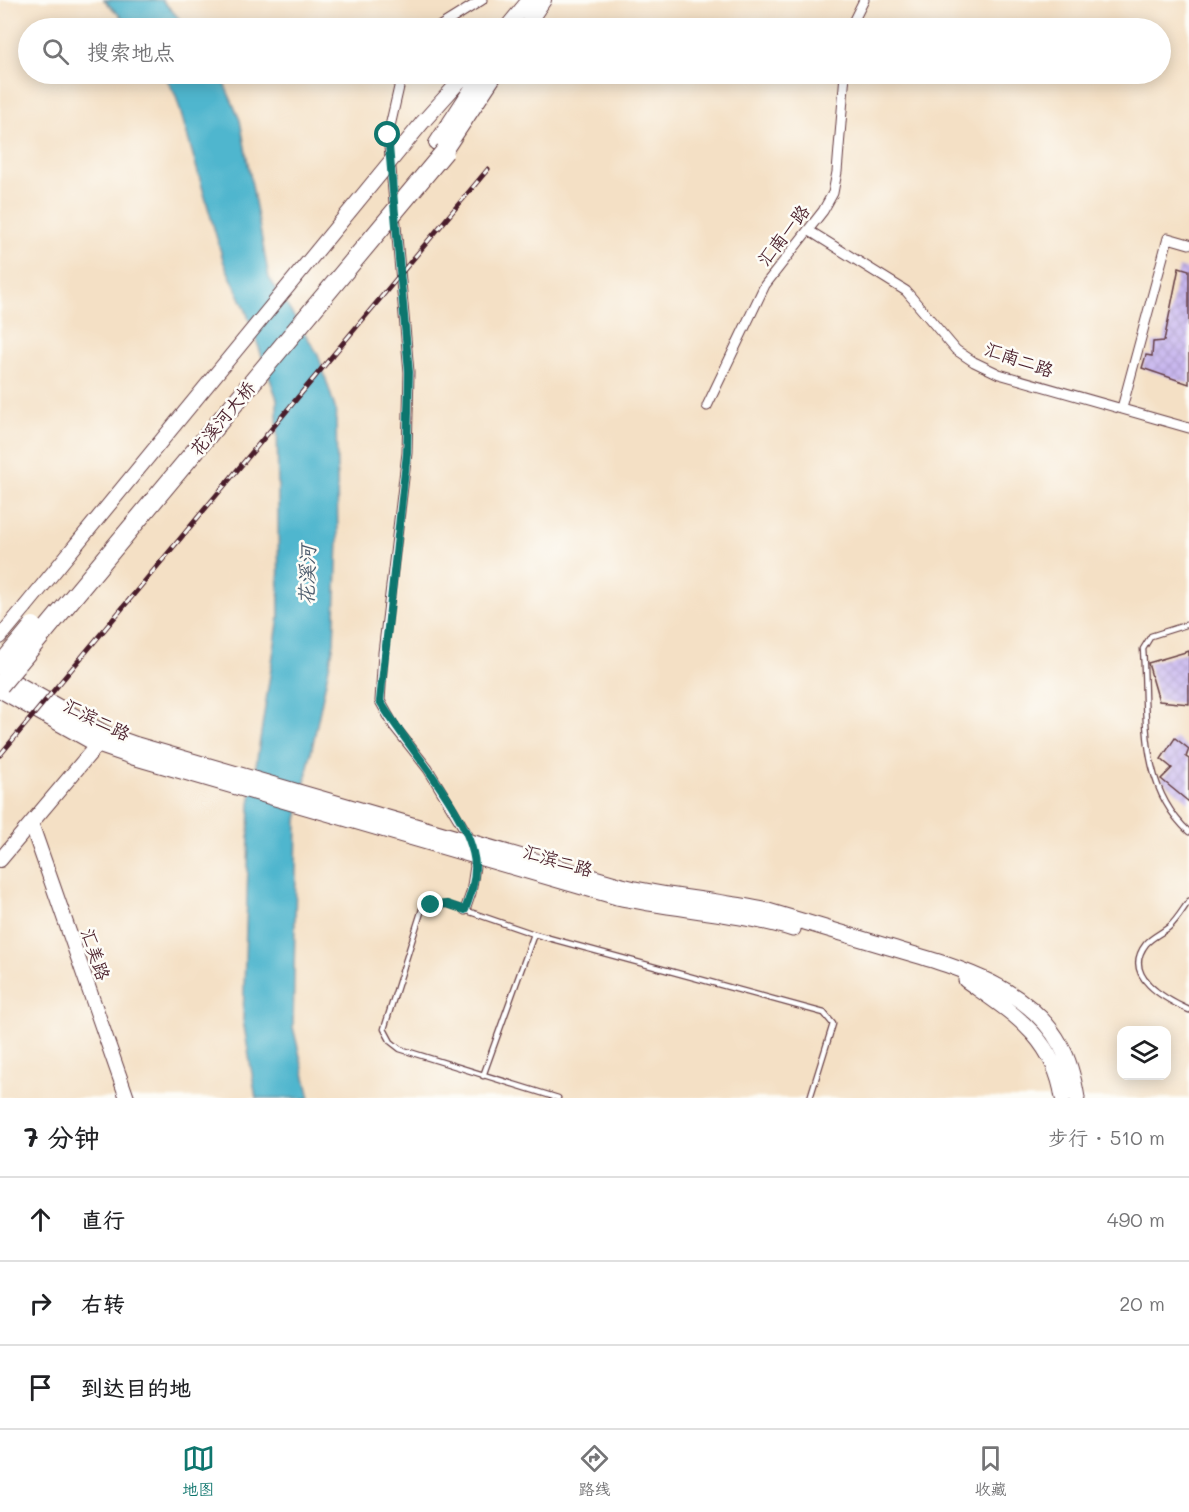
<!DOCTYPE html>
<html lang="zh">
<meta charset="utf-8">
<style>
body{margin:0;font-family:Mali,"LXGW WenKai TC",sans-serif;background:#f2f2f2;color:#202124}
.controls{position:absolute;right:18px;bottom:18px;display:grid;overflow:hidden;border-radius:12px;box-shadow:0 3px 15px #0003}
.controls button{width:54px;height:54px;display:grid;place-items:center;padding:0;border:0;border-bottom:2px solid #e0e0e0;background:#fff;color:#202124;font:30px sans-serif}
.stop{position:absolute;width:18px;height:18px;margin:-14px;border:4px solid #0f766e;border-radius:50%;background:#fff}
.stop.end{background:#0f766e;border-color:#fff;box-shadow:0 2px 6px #0008}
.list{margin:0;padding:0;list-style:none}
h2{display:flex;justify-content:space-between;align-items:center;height:78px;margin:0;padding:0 24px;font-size:26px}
h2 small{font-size:20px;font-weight:400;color:#757577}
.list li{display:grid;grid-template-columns:39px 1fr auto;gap:18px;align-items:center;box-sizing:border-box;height:84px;padding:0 24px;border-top:2px solid #e0e0e0}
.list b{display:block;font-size:22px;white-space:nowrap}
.list em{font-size:20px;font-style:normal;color:#757577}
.icon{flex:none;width:33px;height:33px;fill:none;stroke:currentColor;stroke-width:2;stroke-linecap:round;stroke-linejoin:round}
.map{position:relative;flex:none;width:1189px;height:1098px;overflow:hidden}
.search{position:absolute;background:#fff;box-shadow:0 3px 15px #0003;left:18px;right:18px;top:18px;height:66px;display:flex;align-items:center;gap:15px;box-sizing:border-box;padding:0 21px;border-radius:33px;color:#757577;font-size:22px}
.sheet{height:330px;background:#fff}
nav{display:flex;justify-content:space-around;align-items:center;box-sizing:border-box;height:84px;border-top:2px solid #e0e0e0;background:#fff;font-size:16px;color:#757577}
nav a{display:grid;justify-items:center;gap:3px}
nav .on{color:#0f766e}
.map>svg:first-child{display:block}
.water{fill:#4fb6ce;stroke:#4c6a7c;stroke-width:1.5}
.building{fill:url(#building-cross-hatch)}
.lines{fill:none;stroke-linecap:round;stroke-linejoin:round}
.lane-casing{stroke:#643c42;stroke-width:7}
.street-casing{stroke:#643c42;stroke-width:11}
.secondary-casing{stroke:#643c42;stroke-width:16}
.primary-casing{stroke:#643c42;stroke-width:17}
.lane{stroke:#fff;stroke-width:4.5}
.street{stroke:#fff;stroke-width:9}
.secondary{stroke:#fff;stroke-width:14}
.primary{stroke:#fff;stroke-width:15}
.rail-casing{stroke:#4a1f2b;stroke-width:5}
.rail{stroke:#fdfcf7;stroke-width:3;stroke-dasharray:9;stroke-linecap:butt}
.secondary-bridge-casing{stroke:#643c42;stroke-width:16;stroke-linecap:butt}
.primary-bridge-casing{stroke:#643c42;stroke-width:17;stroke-linecap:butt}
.highway-bridge-casing{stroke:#643c42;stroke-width:20;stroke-linecap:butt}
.secondary-bridge{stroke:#fff;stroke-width:14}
.primary-bridge{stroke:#fff;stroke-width:15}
.highway-bridge{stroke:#fff;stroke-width:18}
.route{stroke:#0f766e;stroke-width:8}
.labels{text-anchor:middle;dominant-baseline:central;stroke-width:5;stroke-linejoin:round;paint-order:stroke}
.street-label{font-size:18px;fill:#4a1f2b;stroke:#fdfcf7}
.water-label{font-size:20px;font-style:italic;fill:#4c5b6c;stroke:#fdfcf7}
</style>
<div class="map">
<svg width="1189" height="1098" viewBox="0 0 1189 1098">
<defs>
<pattern id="building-cross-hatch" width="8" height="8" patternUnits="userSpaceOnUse" patternTransform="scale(1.5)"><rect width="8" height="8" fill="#c9b8ef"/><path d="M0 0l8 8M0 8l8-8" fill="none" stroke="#ae9ecd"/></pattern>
</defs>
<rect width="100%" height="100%" fill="#fdfcf7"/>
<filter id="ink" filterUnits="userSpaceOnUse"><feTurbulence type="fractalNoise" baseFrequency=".0167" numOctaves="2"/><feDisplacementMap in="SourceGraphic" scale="12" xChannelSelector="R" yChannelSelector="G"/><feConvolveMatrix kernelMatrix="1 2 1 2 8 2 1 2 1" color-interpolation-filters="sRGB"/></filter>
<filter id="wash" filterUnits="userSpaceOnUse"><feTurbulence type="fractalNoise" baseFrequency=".008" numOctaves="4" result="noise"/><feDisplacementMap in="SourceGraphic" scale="24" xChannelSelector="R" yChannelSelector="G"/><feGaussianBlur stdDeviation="1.35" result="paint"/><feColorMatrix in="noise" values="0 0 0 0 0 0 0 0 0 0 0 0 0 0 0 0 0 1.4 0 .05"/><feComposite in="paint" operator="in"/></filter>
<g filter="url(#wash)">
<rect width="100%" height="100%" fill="#f4e0c5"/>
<path class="water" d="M104,0H162L188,28H132Z
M164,74H220L240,120L269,278L318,354L336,411L338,540L334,643L297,820L293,1027L310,1098H256L243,1020L250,804L279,617L277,399L245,308L224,263L176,96Z"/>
<g id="blocks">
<path class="building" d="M1179,267L1189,270V384L1142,368L1146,355L1152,356L1153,342L1164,341Z
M1189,651V704L1159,701L1148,663Z
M1175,738L1189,749L1186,757L1189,759V802L1161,779L1172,768L1161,759Z"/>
</g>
</g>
<g filter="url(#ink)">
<use href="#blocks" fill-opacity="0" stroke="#643c42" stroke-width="1.5"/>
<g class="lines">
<defs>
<path id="lane" d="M1189,624L1151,636L1143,649C1148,714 1137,784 1189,832
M1189,901C1183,909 1177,920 1169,927C1162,933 1152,937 1146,944C1121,976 1165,999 1189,1010
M483,1076L534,934
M558,1098L400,1049L391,1042L384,1029L422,909L447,904L534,934L824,1013L833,1024L810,1098"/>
<path id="street" d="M437,28L482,0
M850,28L864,0
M402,74L388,135L409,372L407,453L383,653L380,701L394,726L428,769L469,837L475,866L471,893L465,910
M808,230L906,291L956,350L974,362L999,374L1189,428
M707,406L765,285L823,211L833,193L837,172L845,74
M1122,408L1168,238L1189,244"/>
<path id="secondary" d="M506,28L529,0
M525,28L544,0
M422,123L466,74
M436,143L481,74
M445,151L496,74
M0,637L25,607
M31,823L127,1098
M0,860L103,738"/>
<path id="primary" d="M0,674L106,734L137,745
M0,690L98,745L133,757
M622,886C670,898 719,900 768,911C806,922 844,934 882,945C945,964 1027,982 1061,1046C1070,1062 1074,1080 1077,1098
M617,897C676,910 736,912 793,929
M966,980C1012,1013 1054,1037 1063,1098"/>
</defs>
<use href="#lane" class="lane-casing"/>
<use href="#street" class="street-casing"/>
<use href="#secondary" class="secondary-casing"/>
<use href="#primary" class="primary-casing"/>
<use href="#lane" class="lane"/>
<use href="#street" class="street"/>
<use href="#secondary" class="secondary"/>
<use href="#primary" class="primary"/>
<defs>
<path id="rail" d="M0,755L488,169"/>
</defs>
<use href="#rail" class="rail-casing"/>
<use href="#rail" class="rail"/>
<defs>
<path id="secondary-bridge" d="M25,607L422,123"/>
<path id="primary-bridge" d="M137,745L622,886
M133,757L617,897"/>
<path id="highway-bridge" d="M0,666L33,626
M0,685L445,151"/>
</defs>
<use href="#secondary-bridge" class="secondary-bridge-casing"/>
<use href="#primary-bridge" class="primary-bridge-casing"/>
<use href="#highway-bridge" class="highway-bridge-casing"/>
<use href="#secondary-bridge" class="secondary-bridge"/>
<use href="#primary-bridge" class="primary-bridge"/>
<use href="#highway-bridge" class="highway-bridge"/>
</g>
</g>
<g class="lines" filter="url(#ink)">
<path class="route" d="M388,135L409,372L407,453L380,701C406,746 472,815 475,865C476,880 470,896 465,910L447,904L431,905"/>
</g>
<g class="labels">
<g class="street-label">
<text transform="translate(783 235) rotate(-52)">汇南一路</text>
<text transform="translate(1019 359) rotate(19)">汇南二路</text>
<text transform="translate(222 418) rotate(-50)">花溪河大桥</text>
<text transform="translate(97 719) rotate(26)">汇滨二路</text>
<text transform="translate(558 860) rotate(16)">汇滨二路</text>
<text transform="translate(96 954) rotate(71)">汇美路</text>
</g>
<g class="water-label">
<text transform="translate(306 575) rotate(-88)">花溪河</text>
</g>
</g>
</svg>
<div class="controls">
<button><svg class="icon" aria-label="layers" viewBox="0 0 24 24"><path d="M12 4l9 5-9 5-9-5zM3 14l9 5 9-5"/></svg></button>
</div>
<div class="stop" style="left:388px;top:135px"></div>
<div class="stop end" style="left:431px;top:905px"></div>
<div class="search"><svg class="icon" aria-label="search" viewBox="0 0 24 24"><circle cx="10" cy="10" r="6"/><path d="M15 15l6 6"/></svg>搜索地点</div>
</div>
<section class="sheet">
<h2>7 分钟<small>步行 · 510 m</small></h2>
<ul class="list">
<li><svg class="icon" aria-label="ahead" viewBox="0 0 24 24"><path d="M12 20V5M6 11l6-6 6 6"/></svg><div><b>直行</b></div><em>490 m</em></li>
<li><svg class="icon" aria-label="right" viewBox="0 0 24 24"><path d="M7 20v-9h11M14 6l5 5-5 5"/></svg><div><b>右转</b></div><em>20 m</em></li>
<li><svg class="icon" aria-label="arrive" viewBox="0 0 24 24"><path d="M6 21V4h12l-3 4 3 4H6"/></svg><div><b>到达目的地</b></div></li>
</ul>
</section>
<nav>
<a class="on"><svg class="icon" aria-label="map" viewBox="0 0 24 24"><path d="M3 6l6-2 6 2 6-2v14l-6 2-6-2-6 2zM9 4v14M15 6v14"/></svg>地图</a>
<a><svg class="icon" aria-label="directions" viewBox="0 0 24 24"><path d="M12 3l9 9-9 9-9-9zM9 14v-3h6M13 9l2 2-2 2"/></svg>路线</a>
<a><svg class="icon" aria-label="saved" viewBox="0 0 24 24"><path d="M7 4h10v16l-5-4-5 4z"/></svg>收藏</a>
</nav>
